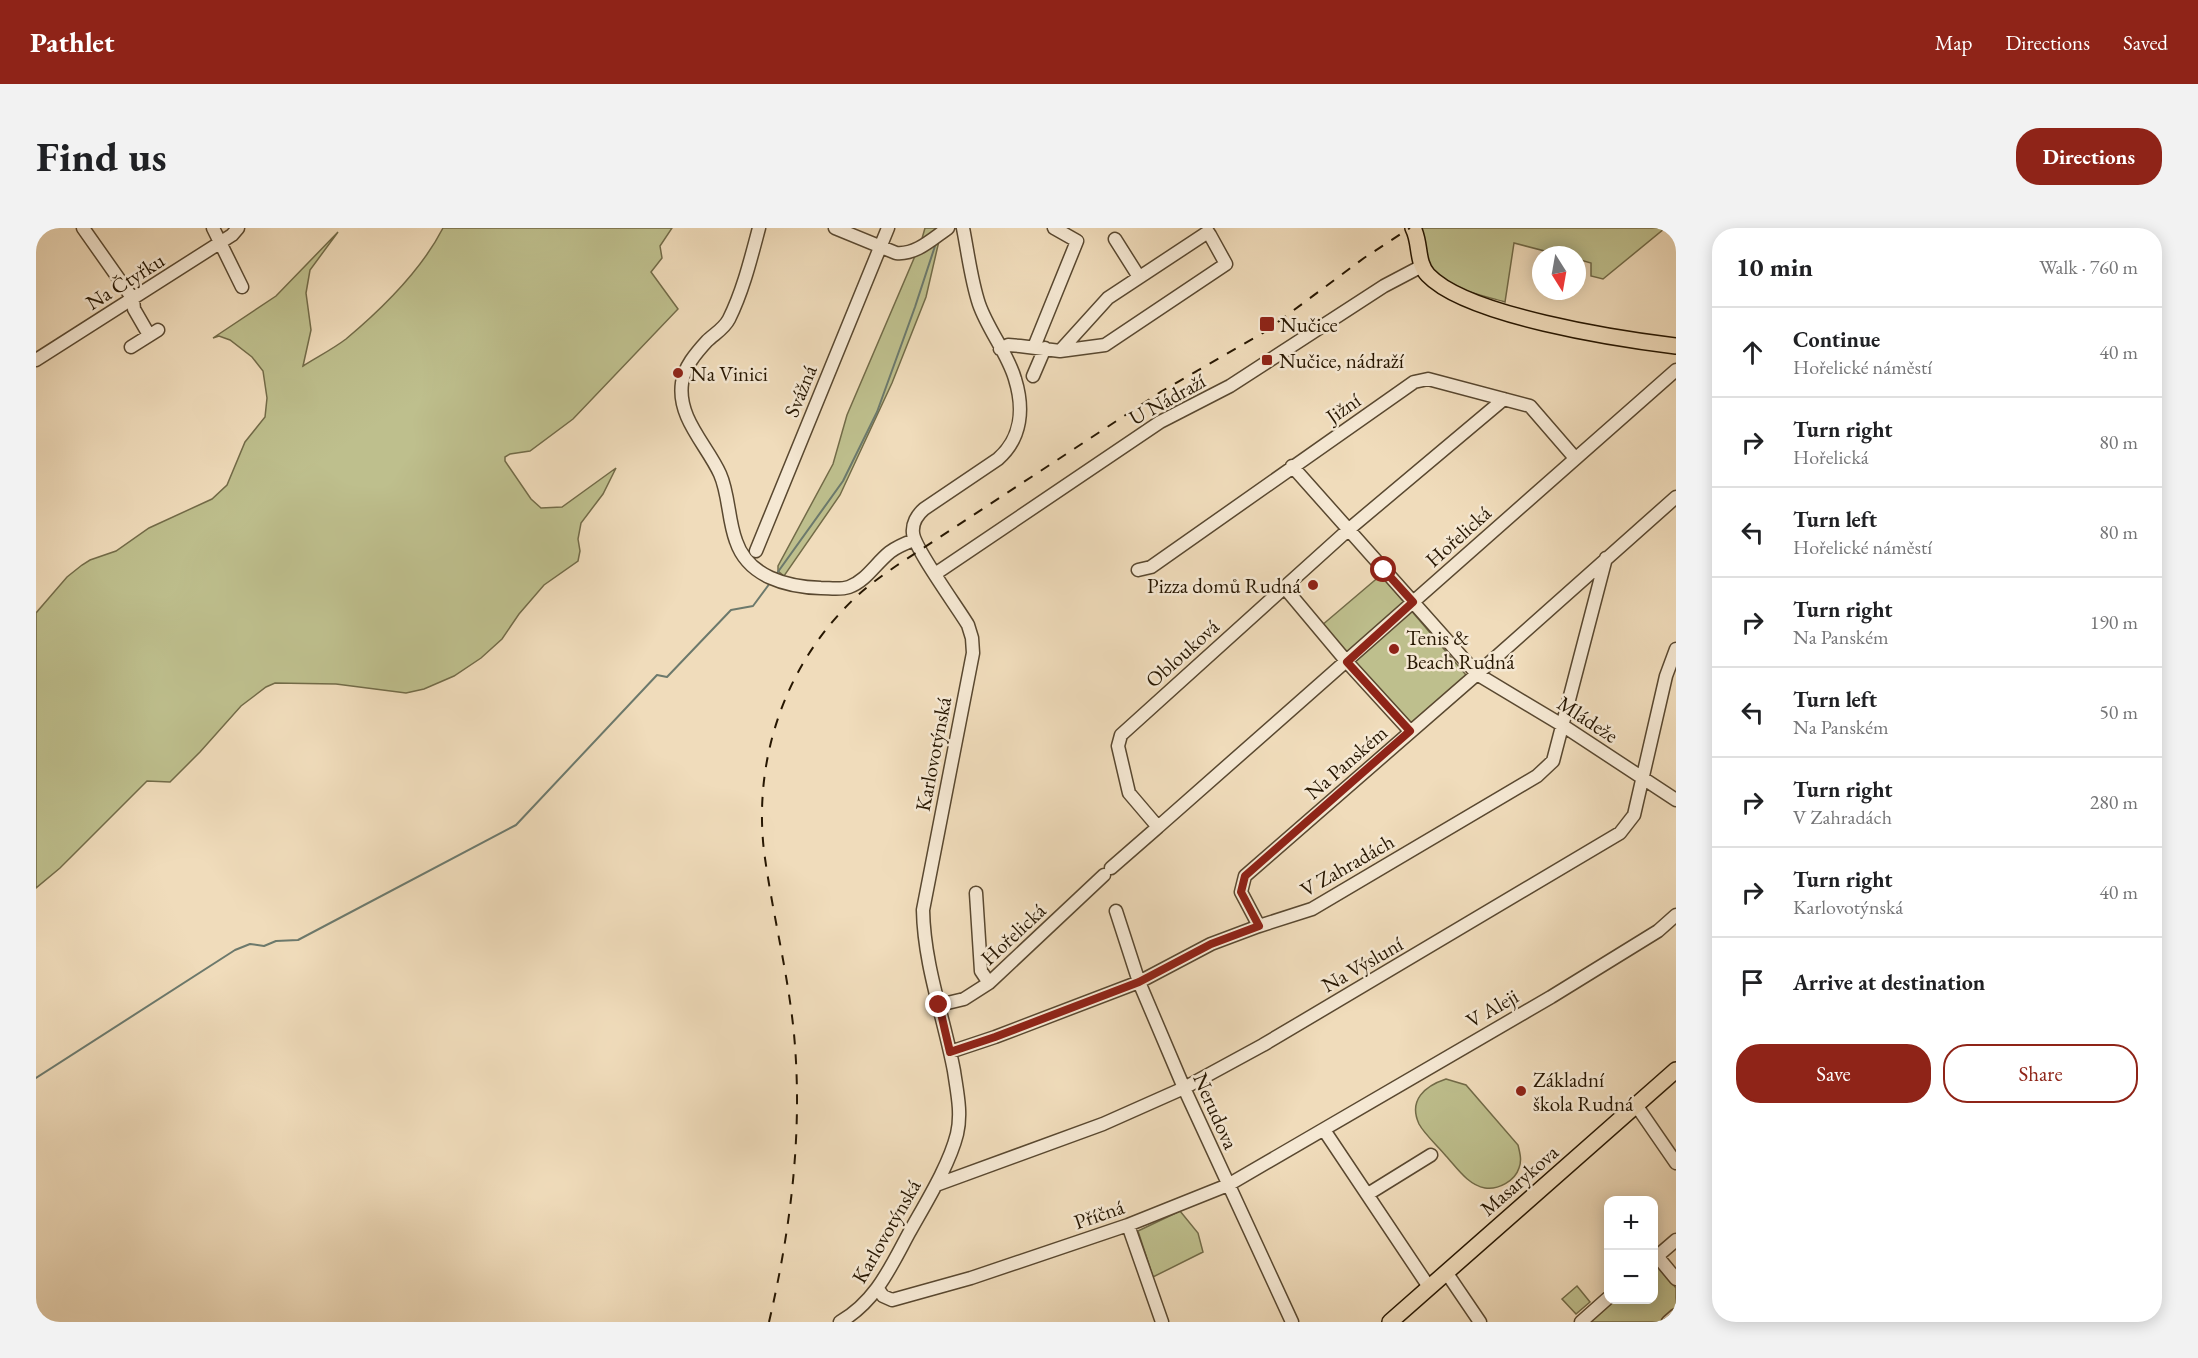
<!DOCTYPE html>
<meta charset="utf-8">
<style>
body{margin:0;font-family:"EB Garamond",serif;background:#f2f2f2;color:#202124}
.controls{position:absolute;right:18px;bottom:18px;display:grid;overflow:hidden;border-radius:12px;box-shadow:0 3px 15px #0003}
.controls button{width:54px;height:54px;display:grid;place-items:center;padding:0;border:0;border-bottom:2px solid #e0e0e0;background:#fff;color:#202124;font:30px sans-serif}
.compass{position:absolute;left:1496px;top:18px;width:54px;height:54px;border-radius:50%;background:#fff;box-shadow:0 3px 15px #0003;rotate:169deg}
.stop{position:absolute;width:18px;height:18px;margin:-14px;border:4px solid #8f2418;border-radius:50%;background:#fff}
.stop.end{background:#8f2418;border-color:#fff;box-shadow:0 2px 6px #0008}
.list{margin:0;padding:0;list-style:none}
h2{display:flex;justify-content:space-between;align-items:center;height:78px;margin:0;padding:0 24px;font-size:26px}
h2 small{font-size:20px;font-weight:400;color:#757577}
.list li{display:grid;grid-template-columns:39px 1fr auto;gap:18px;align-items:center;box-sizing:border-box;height:90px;padding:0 24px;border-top:2px solid #e0e0e0}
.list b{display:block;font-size:22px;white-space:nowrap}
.list p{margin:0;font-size:20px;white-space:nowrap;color:#757577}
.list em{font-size:20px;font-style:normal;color:#757577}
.actions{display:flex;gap:12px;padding:18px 24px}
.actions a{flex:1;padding:14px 0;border:2px solid #8f2418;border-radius:24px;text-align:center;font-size:21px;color:#8f2418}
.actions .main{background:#8f2418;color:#fff}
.icon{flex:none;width:33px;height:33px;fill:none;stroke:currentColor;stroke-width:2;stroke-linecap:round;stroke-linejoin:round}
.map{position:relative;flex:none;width:1640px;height:1094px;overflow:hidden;border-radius:24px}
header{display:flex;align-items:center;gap:36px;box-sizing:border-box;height:84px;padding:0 30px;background:#8f2418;color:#fff}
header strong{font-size:28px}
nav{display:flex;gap:33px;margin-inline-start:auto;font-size:21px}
.intro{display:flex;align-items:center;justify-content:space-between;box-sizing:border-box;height:144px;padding:0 36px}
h1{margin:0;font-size:42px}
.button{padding:15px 27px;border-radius:24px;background:#8f2418;color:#fff;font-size:21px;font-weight:700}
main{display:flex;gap:36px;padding:0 36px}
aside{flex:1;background:#fff;border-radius:24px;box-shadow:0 3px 15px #0003}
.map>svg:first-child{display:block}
.green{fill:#bebf8d;stroke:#726b48;stroke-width:1.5}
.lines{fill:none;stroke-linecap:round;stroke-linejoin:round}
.stream{stroke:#6c796c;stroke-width:2}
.minor-casing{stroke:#594830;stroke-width:15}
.major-casing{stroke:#271702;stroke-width:18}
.minor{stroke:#f5e8d3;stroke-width:12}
.major{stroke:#f0dcbb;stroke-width:15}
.rail{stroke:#271702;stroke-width:2;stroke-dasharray:10 10;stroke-linecap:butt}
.route{stroke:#8f2418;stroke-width:8}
.poi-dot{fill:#8f2418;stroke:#f5e8d3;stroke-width:2}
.labels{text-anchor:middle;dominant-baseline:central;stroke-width:5;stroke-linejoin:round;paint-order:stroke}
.street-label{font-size:21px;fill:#271702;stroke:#f5e8d3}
.poi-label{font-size:21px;fill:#271702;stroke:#f5e8d3;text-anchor:start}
</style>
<header>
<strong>Pathlet</strong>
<nav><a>Map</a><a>Directions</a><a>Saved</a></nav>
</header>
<div class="intro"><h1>Find us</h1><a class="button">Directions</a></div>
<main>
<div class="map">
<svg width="1640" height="1094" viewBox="0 0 1640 1094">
<rect width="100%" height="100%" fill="#f0dcbb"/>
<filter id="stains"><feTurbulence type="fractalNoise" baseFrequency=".00333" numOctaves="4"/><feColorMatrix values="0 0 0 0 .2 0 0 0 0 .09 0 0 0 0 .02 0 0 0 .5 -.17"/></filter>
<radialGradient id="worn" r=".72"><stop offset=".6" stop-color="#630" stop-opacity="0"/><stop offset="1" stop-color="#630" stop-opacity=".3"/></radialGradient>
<path class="green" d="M407,0H636L624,18L626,30L615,44L642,81L537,191L494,223L474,226L469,229V233L495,271L505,280L526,279L580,240L567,266L545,295L542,311L544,323L542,333L508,357L483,386L466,411L445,430L418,448L388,461L370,465L300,456L239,455L230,459L205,478L164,524L134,554L111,553L24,640L0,660V385L31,349L46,337L54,332L80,323L113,300L176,271L191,257L209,214L229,189L231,170L227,143L216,129L194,112L183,108L177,110L240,68L302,4L274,42L270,65L275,102L267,138C281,129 297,121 310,111C347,80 385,43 407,0Z
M889,0H906L890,69L856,155L804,267L748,348L742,343V338L797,236L811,187L885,14Z
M1385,0H1640V10L1628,1L1567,51L1555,48V35L1541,31V27H1524L1478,15L1469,74C1443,66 1404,61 1391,33C1386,24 1386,10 1385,0Z
M1345,347L1430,447V450L1379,494H1372L1285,398Z
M1410,851L1430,857L1482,917C1484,925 1486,933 1483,940C1479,953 1462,962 1449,960C1432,957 1421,940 1410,928C1402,918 1389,907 1383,896C1372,872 1389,858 1410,851Z
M1144,983L1162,1005L1167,1024L1117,1049L1102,1003Z
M1619,1035L1640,1060V1083L1627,1094H1551L1577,1072H1618V1037Z
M1541,1058L1554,1074L1540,1086L1526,1071Z"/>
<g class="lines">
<path class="stream" d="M739,348L807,253L841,184L879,79L900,15
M0,850L199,722L214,716L228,718L240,713L262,712L480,597L621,447L631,449L695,382L717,378L734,355"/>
<defs>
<path id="minor" d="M47,0L97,71L98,81L113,107
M177,0L206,59
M723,0C715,30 707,63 693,91C688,101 678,106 671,113C660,125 648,139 646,155C641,190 671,217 684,246C693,266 692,292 700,313C712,349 751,359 785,360C794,360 804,362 813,359C830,353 840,335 854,324C862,318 870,315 878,312
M799,0L860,25C880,27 896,11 912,0
M1079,11L1103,49
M95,119L122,102
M998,119L1041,13L1018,0
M964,121L972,117L984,118L1024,123L1069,117L1190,36L1174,7L1172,4L1072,70L1024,123
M0,132L196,7L202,0
M997,148L1009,120
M1256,238L1441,446L1526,497L1640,572
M720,323L852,0
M1102,342L1115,339L1378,154L1392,151L1494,178L1539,230
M899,346L1124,194L1194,158L1348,58L1386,38
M1249,360L1311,434L1374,503
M1122,599L1640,142
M1075,640L1122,599L1093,565L1082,518L1085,507L1312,302L1468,171
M940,665L945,743L953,755
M1080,683L1103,754L1148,860L1256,1094
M1223,698L1205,664L1209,648L1441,446L1640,269
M903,777L928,771L953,755L1068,647
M914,824L959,809L1103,754L1175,716L1223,698L1276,681L1501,548L1517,533L1570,330
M1600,877L1640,935
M1288,902L1393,1059
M900,957L1067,896L1148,860L1227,817L1584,605L1598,587L1630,448L1640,421
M1332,966L1395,927
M1092,997L1126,1094
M1621,1028L1640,1051
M1618,1031L1640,1012
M1410,1044L1444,1094
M842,1061L847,1068L856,1072L935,1050L1092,997L1192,957L1515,769L1622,703L1640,687
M804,1094C840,1073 854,1040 873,1005C889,976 913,938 921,906C926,885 921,864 918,843C908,790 888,737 887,682L937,425L936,410L932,397C922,380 878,320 877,305C876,296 881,287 888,281L962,231C986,210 988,180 979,151C972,126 952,102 943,76C935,52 932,25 927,0
M1545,1094L1572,1070
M1632,1094L1640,1087"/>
<path id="major" d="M1377,0C1385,15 1380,34 1392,47C1431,88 1582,111 1640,118
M1354,1094L1640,842"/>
</defs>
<use href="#minor" class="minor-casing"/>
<use href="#major" class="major-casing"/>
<use href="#minor" class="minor"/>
<use href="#major" class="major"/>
<path class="rail" d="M733,1094C755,1000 767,903 758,806C752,744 736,684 728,623C717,528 751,433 821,368C833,357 847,347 860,338L1126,163L1227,105L1328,30L1374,0"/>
</g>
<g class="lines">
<path class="route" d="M903,777L914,824L959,809L1103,754L1175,716L1223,698L1205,664L1209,648L1374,503L1311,434L1377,374L1348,342"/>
</g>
<g class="poi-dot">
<rect x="1223" y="88" width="16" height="16" rx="3"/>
<rect x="1225" y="126" width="12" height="12" rx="3"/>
<circle cx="642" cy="145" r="6"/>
<circle cx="1277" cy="357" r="6"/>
<circle cx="1358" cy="421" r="6"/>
<circle cx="1485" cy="863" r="6"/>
</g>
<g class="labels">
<g class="street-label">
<text transform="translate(89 53) rotate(-32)">Na Čtyřku</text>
<text transform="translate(764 163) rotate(-68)">Svážná</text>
<text transform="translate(1131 171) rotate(-29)">U Nádraží</text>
<text transform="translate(1307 180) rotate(-35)">Jižní</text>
<text transform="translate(1422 308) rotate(-42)">Hořelická</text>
<text transform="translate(1146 425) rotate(-42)">Oblouková</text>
<text transform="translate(1552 491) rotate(33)">Mládeže</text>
<text transform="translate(897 526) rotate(-79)">Karlovotýnská</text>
<text transform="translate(1310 534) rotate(-41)">Na Panském</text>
<text transform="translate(1311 637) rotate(-30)">V Zahradách</text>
<text transform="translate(977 706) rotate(-43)">Hořelická</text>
<text transform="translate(1326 736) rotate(-30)">Na Výsluní</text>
<text transform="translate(1456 780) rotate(-30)">V Aleji</text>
<text transform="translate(1180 883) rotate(66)">Nerudova</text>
<text transform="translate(1483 952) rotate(-41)">Masarykova</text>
<text transform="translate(1063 986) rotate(-19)">Příčná</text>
<text transform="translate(850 1003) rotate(-60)">Karlovotýnská</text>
</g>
<g class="poi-label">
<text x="1244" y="96">Nučice</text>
<text x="1243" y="132">Nučice, nádraží</text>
<text x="654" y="145">Na Vinici</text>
<text x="1265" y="357" text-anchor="end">Pizza domů Rudná</text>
<text x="1370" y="409">Tenis &amp;<tspan x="1370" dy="24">Beach Rudná</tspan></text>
<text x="1497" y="851">Základní<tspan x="1497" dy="24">škola Rudná</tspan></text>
</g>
</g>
<rect width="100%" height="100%" filter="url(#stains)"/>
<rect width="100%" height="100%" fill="url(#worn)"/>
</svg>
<div class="controls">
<button>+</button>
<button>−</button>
</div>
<svg class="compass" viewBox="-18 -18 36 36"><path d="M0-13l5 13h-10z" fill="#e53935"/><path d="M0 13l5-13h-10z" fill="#757577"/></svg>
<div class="stop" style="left:1348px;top:342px"></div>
<div class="stop end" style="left:903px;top:777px"></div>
</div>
<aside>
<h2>10 min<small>Walk · 760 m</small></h2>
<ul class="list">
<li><svg class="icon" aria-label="ahead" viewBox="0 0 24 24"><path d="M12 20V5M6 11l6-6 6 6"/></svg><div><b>Continue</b><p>Hořelické náměstí</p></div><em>40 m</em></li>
<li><svg class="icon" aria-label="right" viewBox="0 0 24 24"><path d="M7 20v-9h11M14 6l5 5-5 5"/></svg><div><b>Turn right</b><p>Hořelická</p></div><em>80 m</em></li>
<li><svg class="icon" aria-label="left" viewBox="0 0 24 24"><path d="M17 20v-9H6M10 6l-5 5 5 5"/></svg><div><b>Turn left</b><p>Hořelické náměstí</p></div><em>80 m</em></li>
<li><svg class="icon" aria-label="right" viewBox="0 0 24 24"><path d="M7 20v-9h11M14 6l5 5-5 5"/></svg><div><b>Turn right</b><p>Na Panském</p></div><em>190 m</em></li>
<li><svg class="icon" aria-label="left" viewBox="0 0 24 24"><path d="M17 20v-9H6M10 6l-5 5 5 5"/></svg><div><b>Turn left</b><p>Na Panském</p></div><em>50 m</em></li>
<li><svg class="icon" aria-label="right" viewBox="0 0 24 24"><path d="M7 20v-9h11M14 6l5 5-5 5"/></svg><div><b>Turn right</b><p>V Zahradách</p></div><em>280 m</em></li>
<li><svg class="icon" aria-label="right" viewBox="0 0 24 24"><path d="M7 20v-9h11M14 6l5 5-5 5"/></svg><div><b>Turn right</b><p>Karlovotýnská</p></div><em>40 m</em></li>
<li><svg class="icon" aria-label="arrive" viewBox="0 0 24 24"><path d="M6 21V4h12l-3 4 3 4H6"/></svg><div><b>Arrive at destination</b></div></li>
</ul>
<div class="actions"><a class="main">Save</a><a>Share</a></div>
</aside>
</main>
